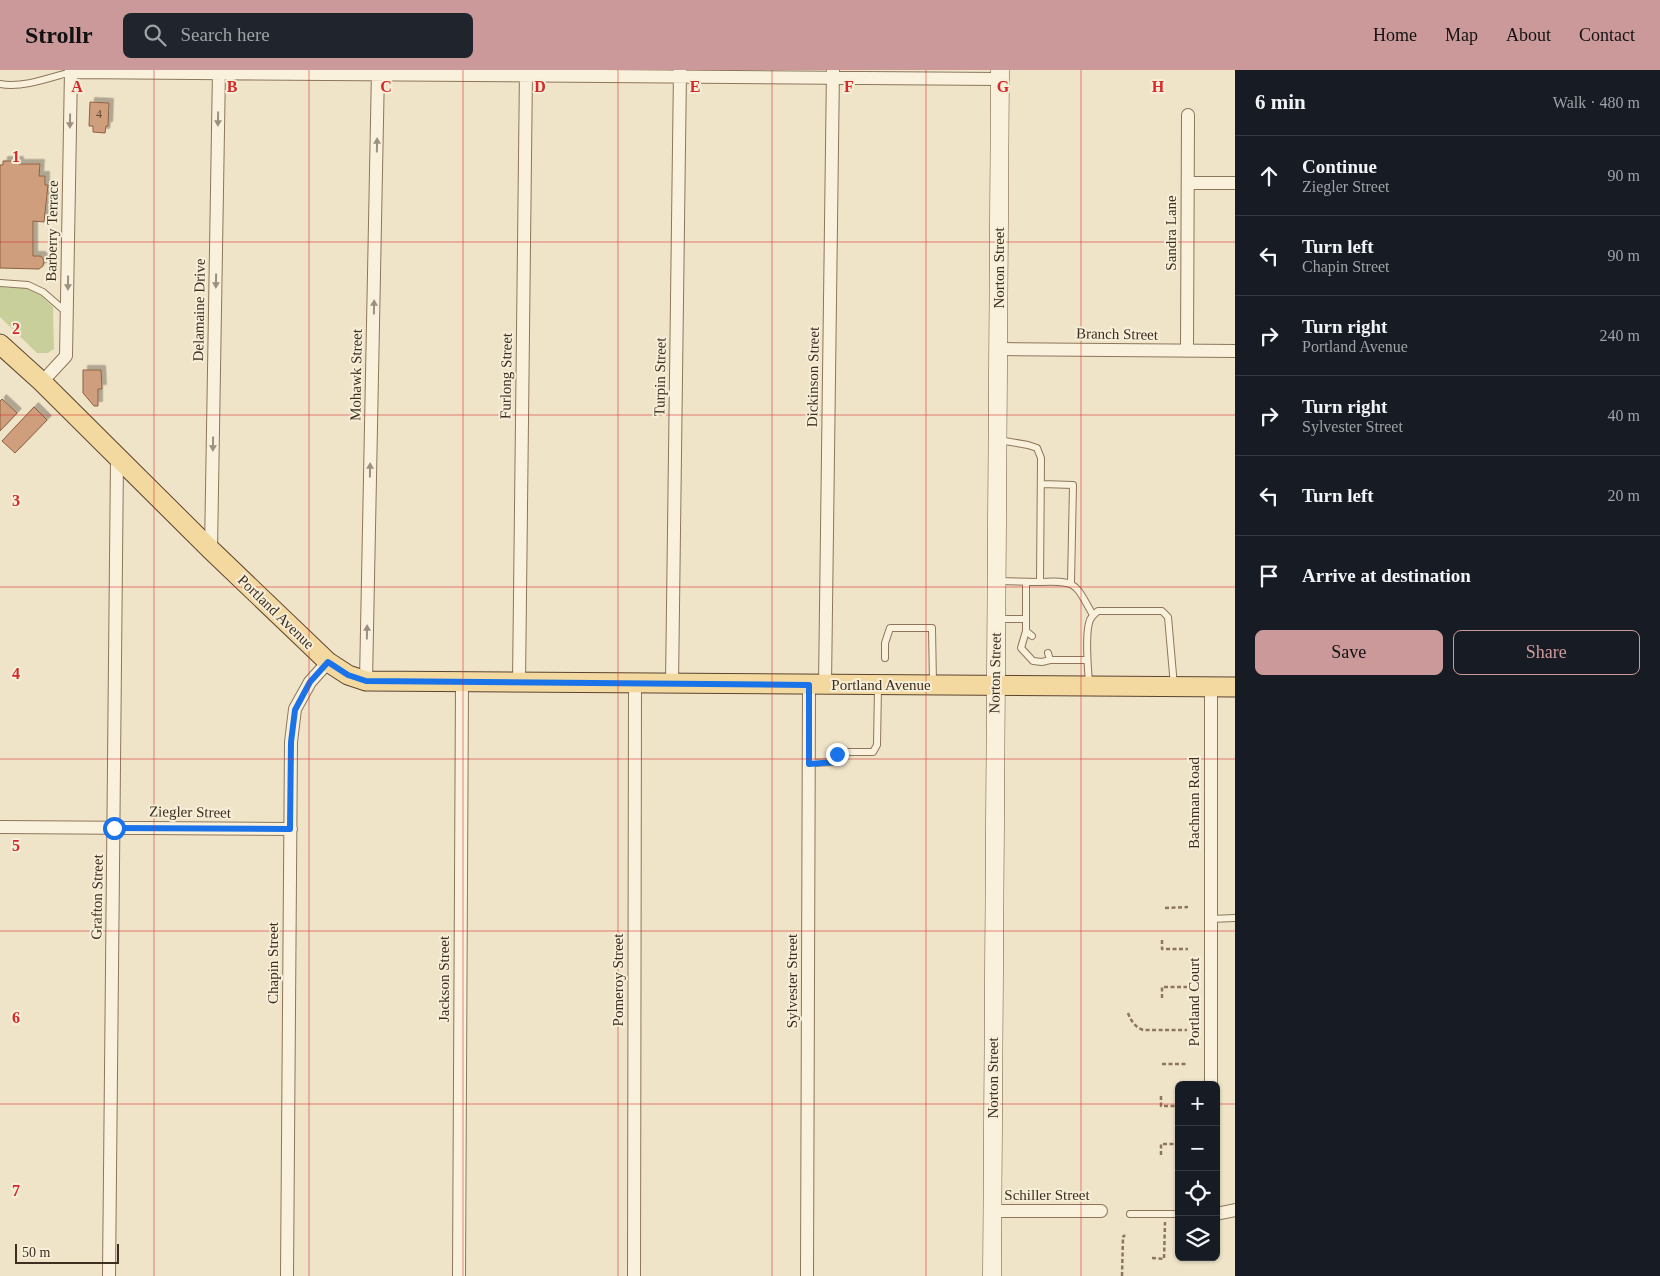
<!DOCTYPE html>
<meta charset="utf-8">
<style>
body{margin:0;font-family:"Times New Roman",serif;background:#20242c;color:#f1f3f6}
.controls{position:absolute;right:15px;bottom:15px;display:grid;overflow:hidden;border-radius:8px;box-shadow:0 1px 4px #0004}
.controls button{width:45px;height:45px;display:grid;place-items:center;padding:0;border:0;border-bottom:1px solid #363941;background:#171b24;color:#f1f3f6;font:25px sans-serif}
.scale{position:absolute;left:15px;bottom:12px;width:104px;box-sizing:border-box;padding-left:5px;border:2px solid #3d2e20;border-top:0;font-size:14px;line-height:18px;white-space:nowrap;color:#3d2e20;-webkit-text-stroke:4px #f7eed8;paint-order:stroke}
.stop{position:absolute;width:15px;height:15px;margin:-11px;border:4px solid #1a73e8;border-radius:50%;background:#fff}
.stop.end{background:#1a73e8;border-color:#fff;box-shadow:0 1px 5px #0008}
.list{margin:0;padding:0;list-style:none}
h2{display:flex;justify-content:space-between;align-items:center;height:65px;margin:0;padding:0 20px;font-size:21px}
h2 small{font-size:16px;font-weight:400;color:#9ea1a6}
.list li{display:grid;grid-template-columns:32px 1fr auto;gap:15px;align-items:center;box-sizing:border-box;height:80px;padding:0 20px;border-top:1px solid #363941}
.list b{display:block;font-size:19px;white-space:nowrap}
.list p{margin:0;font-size:16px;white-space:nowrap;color:#9ea1a6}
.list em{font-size:16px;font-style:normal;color:#9ea1a6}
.actions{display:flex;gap:10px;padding:15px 20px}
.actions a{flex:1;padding:11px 0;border:1px solid #cc999b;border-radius:8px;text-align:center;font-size:18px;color:#cc999b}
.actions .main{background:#cc999b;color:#111}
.icon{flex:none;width:28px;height:28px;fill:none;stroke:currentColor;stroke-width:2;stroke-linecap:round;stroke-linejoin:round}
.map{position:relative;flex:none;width:1235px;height:1206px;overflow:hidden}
header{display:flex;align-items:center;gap:30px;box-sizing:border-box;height:70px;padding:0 25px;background:#cc999b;color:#111}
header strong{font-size:24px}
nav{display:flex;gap:28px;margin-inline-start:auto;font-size:18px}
.search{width:350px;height:45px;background:#20242c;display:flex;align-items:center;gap:12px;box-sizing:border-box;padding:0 18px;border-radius:8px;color:#9ea1a6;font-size:19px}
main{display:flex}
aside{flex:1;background:#171b24}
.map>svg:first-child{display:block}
.green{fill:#c9cf9b}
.building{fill:#cf9f7d;stroke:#8d5f41;filter:url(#shadow)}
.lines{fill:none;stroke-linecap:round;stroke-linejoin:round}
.service-casing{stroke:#8d765c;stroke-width:8}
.minor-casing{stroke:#8d765c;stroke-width:14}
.secondary-casing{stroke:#6f573f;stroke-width:19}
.primary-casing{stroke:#5b4430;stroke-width:21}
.path{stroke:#8d765c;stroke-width:2.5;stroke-dasharray:4 2.5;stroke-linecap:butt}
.service{stroke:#faf1dc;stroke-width:6}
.minor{stroke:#faf1dc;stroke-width:12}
.secondary{stroke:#faf1dc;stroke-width:18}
.primary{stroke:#f3d9a0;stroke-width:19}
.oneway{fill:#9c907e}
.route{stroke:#1a73e8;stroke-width:6}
.grid{fill:none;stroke:#d62828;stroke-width:1;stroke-opacity:0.55}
.labels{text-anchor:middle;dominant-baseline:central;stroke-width:4;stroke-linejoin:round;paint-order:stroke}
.number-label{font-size:12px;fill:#624a37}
.street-label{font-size:15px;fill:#3d2e20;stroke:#f7eed8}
.grid-label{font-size:16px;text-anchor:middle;font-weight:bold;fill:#d62828;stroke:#f7eed8;stroke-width:4;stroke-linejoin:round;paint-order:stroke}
</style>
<header>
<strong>Strollr</strong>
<div class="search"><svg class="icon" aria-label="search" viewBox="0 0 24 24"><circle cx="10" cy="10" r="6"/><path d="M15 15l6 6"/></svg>Search here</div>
<nav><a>Home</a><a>Map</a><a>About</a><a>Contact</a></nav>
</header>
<main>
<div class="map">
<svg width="1235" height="1206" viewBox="0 0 1235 1206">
<defs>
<filter id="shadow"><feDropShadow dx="4.5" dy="-4.5" stdDeviation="0" flood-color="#0004"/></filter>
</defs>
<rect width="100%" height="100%" fill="#f0e4c8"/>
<path class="green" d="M0,217L28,218L38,223L53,237L54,279L48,283H37L0,247Z"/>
<path class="building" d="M90,32L109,33L108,56H106L105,63L93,62V56H89Z
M3,91H19V94H40L39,106H45V115H48L44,152L33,151V186H41L44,190L43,196L39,199L0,198V95H3Z
M83,300H101L102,319H98V336H94L83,323Z
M2,329L17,343L0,361V331Z
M34,337L47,350L15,383L2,371Z"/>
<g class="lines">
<defs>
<path id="service" d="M0,14C23,18 49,8 71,2
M0,213L28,215L43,222L66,242
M999,370L1028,375L1037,378L1041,388L1040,512L999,511
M1042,414L1073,415L1071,513
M1040,512C1078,510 1075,514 1093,545
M1026,513V561L1032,566
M997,549H1026
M1026,561L1021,578L1033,591L1042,592L1050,590
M1048,583L1050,590H1087
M885,588V573L890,558H932L933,613
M1089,613C1088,598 1085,568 1089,553C1090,548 1094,544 1098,541H1162L1168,547L1174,616
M809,693L835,692L839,682H873L877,675L878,617
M1210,849L1235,848
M1130,1144H1179"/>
<path id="minor" d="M71,2L1000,9
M1188,113H1235
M999,279L1235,281
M1187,281L1188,45
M42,312L66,286L71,0
M211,480L219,0
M366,611L378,0
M519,613L526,0
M672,614L680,0
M825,615L833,0
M0,757L291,759
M1211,1015V617
M992,1141H1101
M1216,1144L1235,1140
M109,1206L117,388
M287,1206L291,672L295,639L310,612L328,592
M459,1206L462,612
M634,1206L635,614
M807,1206L809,615"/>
<path id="secondary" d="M992,1206L1000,0"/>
<path id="primary" d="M0,274L42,312L211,480L328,592L348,605L366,611L1235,617"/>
</defs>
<use href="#service" class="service-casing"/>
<use href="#minor" class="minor-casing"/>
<use href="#secondary" class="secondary-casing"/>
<use href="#primary" class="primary-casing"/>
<path class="path" d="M1165,838L1188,837
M1162,870V879H1188
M1162,928V917H1187
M1128,943C1131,951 1135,957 1143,960H1187
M1162,994H1187
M1161,1026V1036H1179
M1161,1085V1074H1179
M1202,1187L1211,1189
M1152,1188L1164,1189L1165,1152
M1122,1206L1123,1167L1125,1165"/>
<use href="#service" class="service"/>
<use href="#minor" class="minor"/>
<use href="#secondary" class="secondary"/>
<use href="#primary" class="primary"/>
</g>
<defs><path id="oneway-solid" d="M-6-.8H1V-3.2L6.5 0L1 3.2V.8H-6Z" transform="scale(1.25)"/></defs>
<g class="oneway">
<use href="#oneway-solid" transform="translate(218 49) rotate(91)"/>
<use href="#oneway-solid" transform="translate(70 51) rotate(91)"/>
<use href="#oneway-solid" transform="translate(377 75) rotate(-89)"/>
<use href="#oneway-solid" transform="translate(216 211) rotate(91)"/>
<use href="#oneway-solid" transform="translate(68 213) rotate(91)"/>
<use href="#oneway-solid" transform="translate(374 237) rotate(-89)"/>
<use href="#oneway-solid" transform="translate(213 374) rotate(91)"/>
<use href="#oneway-solid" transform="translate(370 400) rotate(-89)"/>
<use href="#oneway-solid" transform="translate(367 562) rotate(-89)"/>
</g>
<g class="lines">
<path class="route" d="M114,758L290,759L291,672L295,640L310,612L328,592L348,605L366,611L809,615V694L835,692L837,691V684"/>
</g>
<path class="grid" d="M154,0V1206M309,0V1206M463,0V1206M618,0V1206M772,0V1206M926,0V1206M1081,0V1206M0,172H1235M0,345H1235M0,517H1235M0,689H1235M0,861H1235M0,1034H1179M1216,1034H1235"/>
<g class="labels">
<g class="number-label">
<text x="99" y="44">4</text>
</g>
<g class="street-label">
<text transform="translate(52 161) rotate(-89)">Barberry Terrace</text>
<text transform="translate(1171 163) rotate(-90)">Sandra Lane</text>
<text transform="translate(999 198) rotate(-90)">Norton Street</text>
<text transform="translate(199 240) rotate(-89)">Delamaine Drive</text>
<text transform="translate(1117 264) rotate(1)">Branch Street</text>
<text transform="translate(356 305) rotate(-89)">Mohawk Street</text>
<text transform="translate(506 306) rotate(-89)">Furlong Street</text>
<text transform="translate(660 307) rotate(-89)">Turpin Street</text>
<text transform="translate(813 307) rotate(-89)">Dickinson Street</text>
<text transform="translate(276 542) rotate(44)">Portland Avenue</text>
<text transform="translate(995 603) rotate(-89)">Norton Street</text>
<text x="881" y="615">Portland Avenue</text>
<text transform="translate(1194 733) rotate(-90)">Bachman Road</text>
<text transform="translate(190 742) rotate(1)">Ziegler Street</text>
<text transform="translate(97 827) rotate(-89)">Grafton Street</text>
<text transform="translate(273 893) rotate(-90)">Chapin Street</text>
<text transform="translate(444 909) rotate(-90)">Jackson Street</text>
<text transform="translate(618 910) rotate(-90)">Pomeroy Street</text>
<text transform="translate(792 911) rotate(-90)">Sylvester Street</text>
<text transform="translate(1194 932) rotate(-90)">Portland Court</text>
<text transform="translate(993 1008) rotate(-90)">Norton Street</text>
<text x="1047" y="1125">Schiller Street</text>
</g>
</g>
<g class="grid-label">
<text x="77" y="22">A</text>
<text x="232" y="22">B</text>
<text x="386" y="22">C</text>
<text x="540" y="22">D</text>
<text x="695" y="22">E</text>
<text x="849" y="22">F</text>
<text x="1003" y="22">G</text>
<text x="1158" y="22">H</text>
<text x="16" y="92">1</text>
<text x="16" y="264">2</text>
<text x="16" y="436">3</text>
<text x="16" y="609">4</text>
<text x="16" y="781">5</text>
<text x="16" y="953">6</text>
<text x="16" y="1126">7</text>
</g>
</svg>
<div class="controls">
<button>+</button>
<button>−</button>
<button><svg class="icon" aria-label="locate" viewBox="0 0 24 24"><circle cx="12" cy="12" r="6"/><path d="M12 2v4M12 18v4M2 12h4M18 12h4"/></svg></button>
<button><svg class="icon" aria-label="layers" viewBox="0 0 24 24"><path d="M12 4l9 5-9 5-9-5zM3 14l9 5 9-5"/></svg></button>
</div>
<div class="scale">50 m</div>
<div class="stop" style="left:114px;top:758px"></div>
<div class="stop end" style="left:837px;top:684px"></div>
</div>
<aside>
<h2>6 min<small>Walk · 480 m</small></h2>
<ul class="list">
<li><svg class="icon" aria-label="ahead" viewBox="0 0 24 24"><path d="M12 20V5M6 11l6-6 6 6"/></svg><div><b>Continue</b><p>Ziegler Street</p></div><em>90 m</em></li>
<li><svg class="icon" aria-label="left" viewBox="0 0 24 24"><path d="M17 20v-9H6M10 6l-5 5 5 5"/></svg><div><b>Turn left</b><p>Chapin Street</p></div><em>90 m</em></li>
<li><svg class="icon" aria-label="right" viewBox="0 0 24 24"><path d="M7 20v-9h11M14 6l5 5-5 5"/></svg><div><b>Turn right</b><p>Portland Avenue</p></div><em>240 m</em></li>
<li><svg class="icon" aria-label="right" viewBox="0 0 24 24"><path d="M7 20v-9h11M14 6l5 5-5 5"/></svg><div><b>Turn right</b><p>Sylvester Street</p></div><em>40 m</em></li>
<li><svg class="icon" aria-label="left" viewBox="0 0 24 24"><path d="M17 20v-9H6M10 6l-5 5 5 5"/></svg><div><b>Turn left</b></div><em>20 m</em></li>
<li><svg class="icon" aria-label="arrive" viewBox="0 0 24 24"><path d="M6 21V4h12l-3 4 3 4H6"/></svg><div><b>Arrive at destination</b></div></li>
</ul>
<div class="actions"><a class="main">Save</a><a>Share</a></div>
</aside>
</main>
